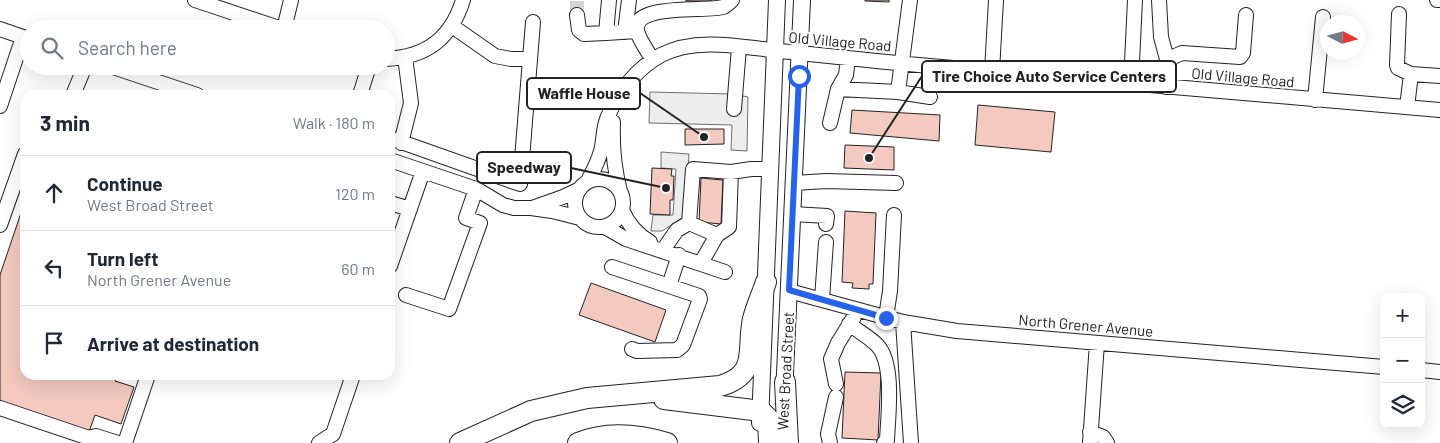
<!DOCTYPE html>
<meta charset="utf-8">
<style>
body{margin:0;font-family:Barlow,sans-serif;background:#f2f2f3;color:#1f2937}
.controls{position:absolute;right:15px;bottom:15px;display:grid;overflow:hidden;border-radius:10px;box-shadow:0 5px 20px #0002}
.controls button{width:45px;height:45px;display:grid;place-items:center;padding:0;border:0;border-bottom:1px solid #e0e1e3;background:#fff;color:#1f2937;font:25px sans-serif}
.compass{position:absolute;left:1320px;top:15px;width:45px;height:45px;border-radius:50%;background:#fff;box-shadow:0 5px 20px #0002;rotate:96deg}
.stop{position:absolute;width:15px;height:15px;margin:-11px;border:4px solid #2563eb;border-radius:50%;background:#fff}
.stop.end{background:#2563eb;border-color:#fff;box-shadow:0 1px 5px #0008}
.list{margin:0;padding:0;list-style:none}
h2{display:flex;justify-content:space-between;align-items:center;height:65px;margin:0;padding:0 20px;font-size:21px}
h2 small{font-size:16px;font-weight:400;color:#747a83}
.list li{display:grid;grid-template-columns:32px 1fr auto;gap:15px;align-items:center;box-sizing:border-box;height:75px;padding:0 20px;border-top:1px solid #e0e1e3}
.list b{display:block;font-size:19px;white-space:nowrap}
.list p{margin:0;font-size:16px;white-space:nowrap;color:#747a83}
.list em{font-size:16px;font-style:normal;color:#747a83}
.icon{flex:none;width:28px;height:28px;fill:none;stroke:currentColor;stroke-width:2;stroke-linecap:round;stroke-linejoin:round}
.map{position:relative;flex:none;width:1440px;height:443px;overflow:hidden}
.search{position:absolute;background:#fff;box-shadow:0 5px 20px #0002;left:20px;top:20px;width:375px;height:55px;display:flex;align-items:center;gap:12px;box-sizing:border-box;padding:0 18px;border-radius:28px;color:#747a83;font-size:19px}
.panel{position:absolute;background:#fff;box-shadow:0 5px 20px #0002;left:20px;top:90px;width:375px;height:290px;border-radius:15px}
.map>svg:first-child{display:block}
.parking{fill:#ededed;stroke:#6f6f6f}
.building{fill:#f3c9c0;stroke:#222}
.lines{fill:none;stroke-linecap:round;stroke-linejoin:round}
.minor-tunnel{stroke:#d3d3d3;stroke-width:14;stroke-dasharray:14 7;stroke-linecap:butt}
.minor-casing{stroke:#222;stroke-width:16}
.major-casing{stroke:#222;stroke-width:18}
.highway-casing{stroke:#222;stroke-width:22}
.minor{stroke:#fff;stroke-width:14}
.major{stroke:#fff;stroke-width:16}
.highway{stroke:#fff;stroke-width:20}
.route{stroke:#2563eb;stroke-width:6}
.labels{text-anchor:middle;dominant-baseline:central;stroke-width:4;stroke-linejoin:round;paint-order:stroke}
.street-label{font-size:15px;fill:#222;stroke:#fff}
.leader{fill:none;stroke:#222;stroke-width:2}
.callout-dot{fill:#222;stroke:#fff;stroke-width:2}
.callout{fill:#fff;stroke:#222;stroke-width:2}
.callout-label{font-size:16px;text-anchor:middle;font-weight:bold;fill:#222}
</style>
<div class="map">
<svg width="1440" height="443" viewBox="0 0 1440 443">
<rect width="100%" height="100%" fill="#fff"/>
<path class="parking" d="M650,92L733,94L748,97L747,151L731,150L732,125L649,123Z
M661,152L689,154L685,216L662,231H651L653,215H673L676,169L661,168Z"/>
<path class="building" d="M686,0H711V2L686,1Z
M865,0H889V2L865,1Z
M978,105L1055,112L1051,152L975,145Z
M852,110L940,115L939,141L850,133Z
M685,129H724V144L685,145Z
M845,145L894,147V170L844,168Z
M652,168L672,169L671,176H674L673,200H670V215L650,214Z
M701,178L723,180L721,224L699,222Z
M25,201V375H118L115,381L134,387L121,424L95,415L89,432L0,402V275Z
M845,211L876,213L873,284H869V289L852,288L853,283L842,282Z
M591,283L666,310L655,342L579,315Z
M845,372L881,373L878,440L842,438Z"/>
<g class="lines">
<path class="minor-tunnel" d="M577,15V0"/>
<defs>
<path id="minor" d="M195,0L282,29
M609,0L606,33L637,31
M1159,0L1161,37L1168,63L1166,87
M1437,0H1440
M1399,14L1397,65L1398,68L1411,74L1440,76
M577,15L579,30L584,34L606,33
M452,26L495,56L511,59H530
M0,29L29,39
M284,29L291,0
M625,32L629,0
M386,59C426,57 451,39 463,0
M653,60C648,52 638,38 637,30C632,3 708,12 723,7C726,6 730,2 732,0
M1168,63L1173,57L1182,53L1240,57L1243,53L1246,15
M110,66L197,95
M992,71L996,0
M1131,83L1135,0
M838,89L846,75L848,58
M898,92L930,97
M73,95L85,66
M360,95L369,66
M1315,100L1323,17
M0,106L23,37
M1407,107L1411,74
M734,109L739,47
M613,122C612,146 614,168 620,191
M830,123L838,89L898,92L910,0
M390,138L520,184L533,22
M401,143L411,103L405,57
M390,160L476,189L503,205L514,208H531L552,211L580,218
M575 203a24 24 0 1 1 48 0a24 24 0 1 1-48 0Z
M588,181C593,171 598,162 601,151C604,140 603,129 607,119C616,94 637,68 661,55C700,35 749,49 790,52C837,57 883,62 930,66C1100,81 1270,95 1440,110
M794,183L826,181L896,183
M390,203L410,209
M532,208L563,197L580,189
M622,210C628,224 636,234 650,242
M793,214L827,216L826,224
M689,223L717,235L729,227L731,172
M0,225L25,154
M605,227L626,239L725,272
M663,250L677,230L689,223L693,169L731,172L751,169H769
M701,263L717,235
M390,266L423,171
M612,267L669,286
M789,291L903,322L957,331L1384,367
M406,295L449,309L480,223L466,218L476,189
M822,299L826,242
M886,317L890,291L894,215
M903,322L911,443
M849,324C858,331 869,337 877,345C895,363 888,417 887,440L884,443
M632,349L637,351L677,350L683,345L700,299L699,296L669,286L679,255
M1421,370L1440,372
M836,384L831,359L838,343L854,317
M0,408L89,438L96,436L118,443
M1090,432L1103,437L1107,443
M125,443L148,375
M319,443L333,434L353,375
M830,443L828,434L836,397
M1090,443L1097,343"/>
<path id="major" d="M784,395L802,0
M760,423L777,0"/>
<path id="highway" d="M785,382L788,443
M664,399L761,411L768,418L769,443
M460,443L531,411L587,398L720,386C760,374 746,350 753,319C756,307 762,294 766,282
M578,443C607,431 637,434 667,443"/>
</defs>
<use href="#minor" class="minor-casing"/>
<use href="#major" class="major-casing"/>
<use href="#highway" class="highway-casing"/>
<use href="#minor" class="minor"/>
<use href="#major" class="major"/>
<use href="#highway" class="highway"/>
</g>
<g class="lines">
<path class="route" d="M799,76L789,290L886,318"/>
</g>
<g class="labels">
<g class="street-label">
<text transform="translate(840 41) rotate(5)">Old Village Road</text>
<text transform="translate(1243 77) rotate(5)">Old Village Road</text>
<text transform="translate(1086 325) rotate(5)">North Grener Avenue</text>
<text transform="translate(785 371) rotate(-87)">West Broad Street</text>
</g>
</g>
<path class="leader" d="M869 158L922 76M704 137L640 93M666 188L571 168"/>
<g class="callout-dot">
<circle cx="869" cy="158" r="5"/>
<circle cx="704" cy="137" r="5"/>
<circle cx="666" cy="188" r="5"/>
</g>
<g class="callout">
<rect x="922" y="61" width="254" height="31" rx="5"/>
<rect x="527" y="78" width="113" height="31" rx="5"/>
<rect x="477" y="152" width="94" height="31" rx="5"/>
</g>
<g class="callout-label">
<text x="1049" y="82">Tire Choice Auto Service Centers</text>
<text x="584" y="99">Waffle House</text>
<text x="524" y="173">Speedway</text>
</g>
</svg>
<div class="controls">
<button>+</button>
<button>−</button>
<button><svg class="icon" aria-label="layers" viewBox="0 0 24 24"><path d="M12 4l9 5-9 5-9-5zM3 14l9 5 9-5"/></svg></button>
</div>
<svg class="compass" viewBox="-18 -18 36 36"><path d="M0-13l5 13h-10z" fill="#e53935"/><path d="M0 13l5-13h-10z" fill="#747a83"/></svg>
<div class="stop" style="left:799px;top:76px"></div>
<div class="stop end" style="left:886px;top:318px"></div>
<div class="search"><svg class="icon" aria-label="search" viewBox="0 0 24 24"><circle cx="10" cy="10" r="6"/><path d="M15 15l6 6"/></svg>Search here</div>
<section class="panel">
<h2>3 min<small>Walk · 180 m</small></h2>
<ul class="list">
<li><svg class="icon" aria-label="ahead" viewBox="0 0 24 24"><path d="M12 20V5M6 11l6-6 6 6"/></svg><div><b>Continue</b><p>West Broad Street</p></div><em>120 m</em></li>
<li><svg class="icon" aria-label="left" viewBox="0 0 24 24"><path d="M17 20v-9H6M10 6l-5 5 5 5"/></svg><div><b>Turn left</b><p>North Grener Avenue</p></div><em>60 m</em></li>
<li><svg class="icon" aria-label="arrive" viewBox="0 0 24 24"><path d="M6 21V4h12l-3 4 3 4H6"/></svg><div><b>Arrive at destination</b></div></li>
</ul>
</section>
</div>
